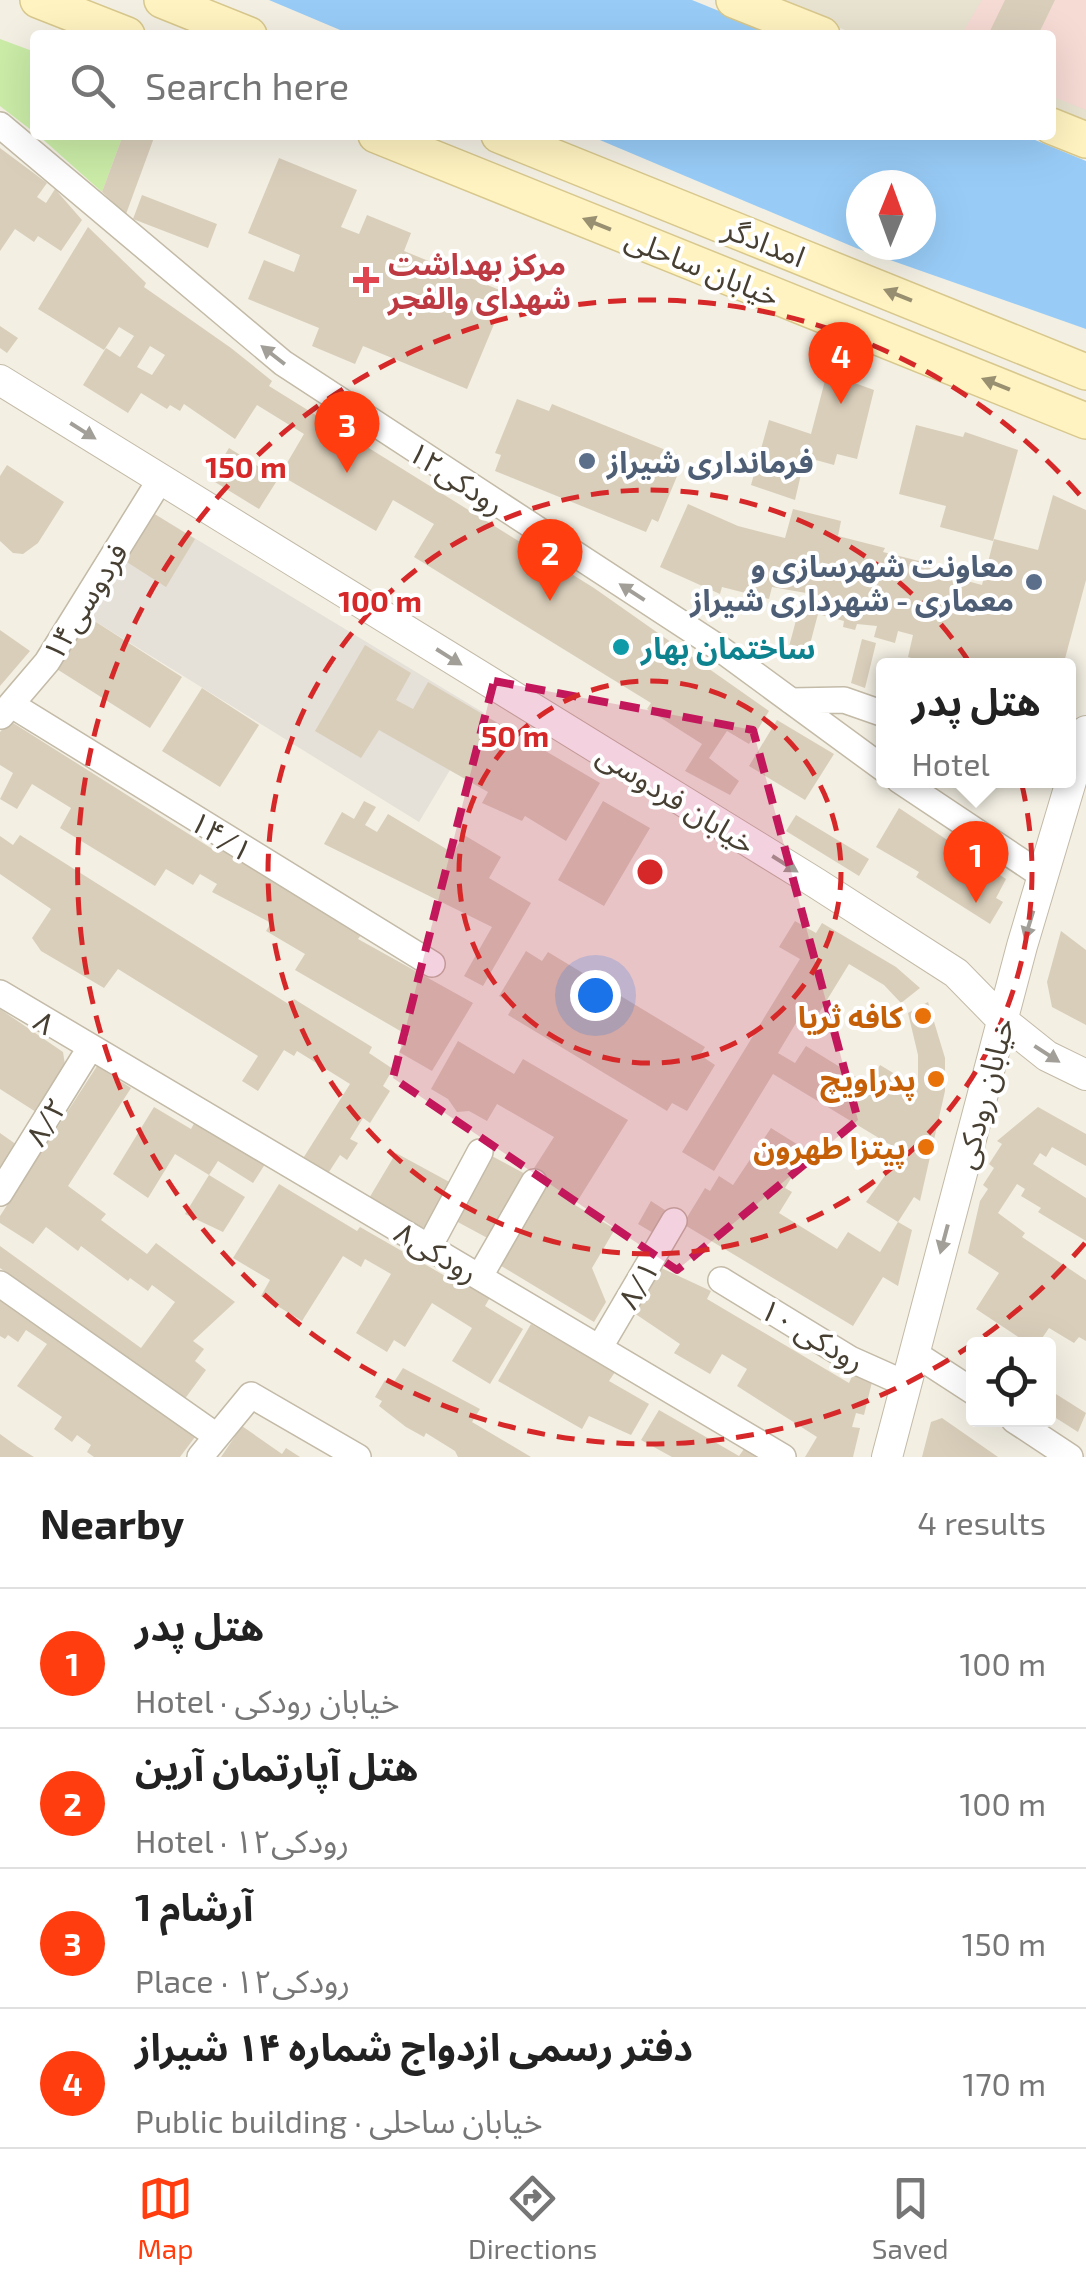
<!DOCTYPE html>
<meta charset="utf-8">
<style>
body{margin:0;font-family:"Exo 2","Noto Sans Arabic",sans-serif;background:#f6f6f6;color:#222}
.controls{position:absolute;right:30px;bottom:30px;display:grid;overflow:hidden;border-radius:10px;box-shadow:0 10px 40px #0002}
.controls button{width:90px;height:90px;display:grid;place-items:center;padding:0;border:0;border-bottom:2px solid #e0e0e0;background:#fff;color:#222;font:50px sans-serif}
.compass{position:absolute;left:846px;top:170px;width:90px;height:90px;border-radius:50%;background:#fff;box-shadow:0 10px 40px #0002;rotate:1deg}
.you{position:absolute;left:595px;top:995px;width:35px;height:35px;margin:-25px;border:8px solid #fff;border-radius:50%;background:#1a73e8;box-shadow:0 0 0 15px #1a73e833}
.badge{display:grid;place-items:center;width:65px;height:65px;border-radius:50%;background:#ff3d0e;color:#fff;font-size:32px;font-weight:700}
.pin{position:absolute;translate:-50% -82px;filter:drop-shadow(0 2px 5px #0008)}
.pin::after{content:'';position:absolute;top:52px;width:35px;height:30px;background:inherit;clip-path:polygon(0 0,100% 0,50% 100%)}
.popup{position:absolute;left:876px;top:658px;width:200px;height:130px;box-sizing:border-box;display:grid;place-content:center;border-radius:10px;background:#fff;filter:drop-shadow(0 2px 8px #0005);font-size:32px;white-space:nowrap;color:#767676}
.popup b{font-size:38px;color:#222}
.popup::after{content:'';position:absolute;left:50%;top:100%;margin-left:-20px;border:20px solid transparent;border-top-color:#fff}
.list{margin:0;padding:0;list-style:none}
h2{display:flex;justify-content:space-between;align-items:center;height:130px;margin:0;padding:0 40px;font-size:42px}
h2 small{font-size:32px;font-weight:400;color:#767676}
.list li{display:grid;grid-template-columns:65px 1fr auto;gap:30px;align-items:center;box-sizing:border-box;height:140px;padding:0 40px;border-top:2px solid #e0e0e0}
.list b{display:block;font-size:38px;white-space:nowrap}
.list p{margin:0;font-size:32px;white-space:nowrap;color:#767676}
.list em{font-size:32px;font-style:normal;color:#767676}
.icon{flex:none;width:55px;height:55px;fill:none;stroke:currentColor;stroke-width:2;stroke-linecap:round;stroke-linejoin:round}
.map{position:relative;flex:none;width:1086px;height:1457px;overflow:hidden}
.search{position:absolute;background:#fff;box-shadow:0 10px 40px #0002;left:30px;right:30px;top:30px;height:110px;display:flex;align-items:center;gap:25px;box-sizing:border-box;padding:0 35px;border-radius:10px;color:#767676;font-size:38px}
.sheet{height:690px;background:#fff}
nav{display:flex;justify-content:space-around;align-items:center;box-sizing:border-box;height:140px;border-top:2px solid #e0e0e0;background:#fff;font-size:28px;color:#767676}
nav a{display:grid;justify-items:center;gap:5px}
nav .on{color:#ff3d0e}
.map>svg:first-child{display:block}
.residential{fill:#e8e2d0}
.industrial{fill:#e5e0d8}
.medical{fill:#f6dad4}
.green{fill:#caeca7}
.water{fill:#98ccf7;fill-rule:evenodd}
.building{fill:#d9ceba;fill-rule:evenodd}
.lines{fill:none;stroke-linecap:round;stroke-linejoin:round}
.minor-casing{stroke:#c3baa7;stroke-width:28}
.tertiary-casing{stroke:#c3baa7;stroke-width:32}
.secondary-casing{stroke:#d8c88d;stroke-width:38}
.minor{stroke:#fff;stroke-width:25}
.tertiary{stroke:#fff;stroke-width:30}
.secondary{stroke:#fff3c1;stroke-width:35}
.oneway{fill:#999072}
.oneway2{fill:#a29f98}
.marked{fill:#c2185b;fill-opacity:0.2;stroke:#c2185b;stroke-width:8;stroke-dasharray:20 12;stroke-linejoin:round}
.ring{fill:none;stroke:#d62828;stroke-width:5;stroke-dasharray:18 12}
.health-dot{fill:#e0444e;stroke:#fff;stroke-width:4}
.service-dot{fill:#5c6f8a;stroke:#fff;stroke-width:4}
.culture-dot{fill:#0f9aa8;stroke:#fff;stroke-width:4}
.food-dot{fill:#e8710a;stroke:#fff;stroke-width:4}
.labels{text-anchor:middle;dominant-baseline:central;stroke-width:8;stroke-linejoin:round;paint-order:stroke}
.street-label{font-size:30px;fill:#463f32;stroke:#fff}
.health-label{font-size:30px;font-weight:bold;fill:#be3a42;stroke:#fff;text-anchor:start}
.service-label{font-size:30px;font-weight:bold;fill:#4e5e75;stroke:#fff;text-anchor:start}
.culture-label{font-size:30px;font-weight:bold;fill:#0d838f;stroke:#fff;text-anchor:start}
.food-label{font-size:30px;font-weight:bold;fill:#c56008;stroke:#fff;text-anchor:end}
.centre{fill:#d62828;stroke:#fff;stroke-width:5}
.ring-label{font-size:30px;text-anchor:middle;font-weight:bold;fill:#d62828;stroke:#fff;stroke-width:8;stroke-linejoin:round;paint-order:stroke}
</style>
<div class="map">
<svg width="1086" height="1457" viewBox="0 0 1086 1457">
<rect width="100%" height="100%" fill="#f3efe3"/>
<path class="residential" d="M772,0H1086V129L1051,115V35H857Z"/>
<path class="industrial" d="M148,510L484,713L419,822L85,615Z"/>
<path class="medical" d="M982,0H1086V110L1051,96V35H961Z"/>
<path class="green" d="M0,39L35,52V133L0,106Z
M37,135H123L102,192L38,135Z"/>
<path class="water" d="M269,0H692L778,35H352Z
M588,135H1023L1086,161V329L856,248ZM861,185H921V245H861Z"/>
<path class="building" d="M1005,0H1055L1038,35H988Z
M123,135H155L126,214L102,192Z
M0,148L47,183L37,197L46,203L55,189L82,220L61,251L38,236L34,242L15,229L0,251Z
M279,158L357,190L341,227L359,234L367,215L411,233L404,251L507,293L467,389L363,346L355,364L312,346L319,328L248,299L264,260L294,272L300,255L248,233Z
M142,195L217,224L208,248L133,219Z
M88,227L146,283L144,287L231,348L272,381L269,386L594,588L769,711L749,744L727,731L709,758L739,781L730,795L685,771L702,744L647,709L651,703L414,557L434,524L393,500L376,531L280,475L304,434L257,405L235,439L184,404L180,411L170,405L167,409L141,393L128,413L83,385L106,348L120,357L134,336L119,327L104,350L38,309ZM150,346L165,355L152,375L137,367Z
M0,326L18,338L7,353L0,348Z
M827,373L874,390L857,459L837,454L834,465L805,457L795,500L751,485L769,420L811,434Z
M517,399L549,411L552,404L678,455L674,466L680,469L658,522L652,519L646,532L495,471L501,455L495,453Z
M916,425L963,437L965,432L1018,450L993,541L940,527L946,506L899,494Z
M229,448L278,479L259,509L210,479Z
M7,465L64,502L38,543L23,554L13,553L0,541V476Z
M1053,495L1086,510V580L1063,666H940L908,657L913,635L898,631L895,643L874,637L877,626L857,624L855,630L843,627L844,621L818,614L823,596L772,587L769,599L722,587L720,594L660,567L688,504L738,526L785,538L793,509L841,521L838,536L885,548L883,552L931,564L930,571L982,585L994,539L1038,550Z
M148,510L195,539L166,587L119,557Z
M799,609L818,614L805,663L787,654Z
M85,615L182,677L150,728L52,666Z
M0,630L30,651L0,686Z
M862,639L876,643L865,688L851,683Z
M365,645L411,673L396,700L413,709L428,682L600,783L566,841L525,816L522,821L482,803L488,792L379,730L361,758L315,731Z
M202,688L259,725L220,787L162,751Z
M777,720L834,754L805,800L749,766Z
M10,721L214,850L219,843L331,911L328,916L361,935L358,939L473,1003L432,1071L399,1052L409,1036L295,970L305,954L266,931L271,923L212,892L217,884L200,874L193,885L166,869L155,886L60,828L71,808L32,784L17,809L0,799L13,773L0,765V732Z
M364,801L376,807L365,825L377,832L388,814L453,853L464,835L501,857L489,878L531,903L483,986L464,976L492,927L324,844L342,812L354,819Z
M603,801L650,828L604,906L558,880Z
M899,808L1006,879L996,898L1003,902L990,924L916,877L919,872L876,847Z
M796,815L869,859L859,876L786,831Z
M20,835L290,1005L294,999L372,1047L369,1053L393,1069L383,1086L390,1091L370,1123L363,1118L350,1139L358,1143L347,1160L340,1155L327,1175L302,1160L350,1084L297,1051L294,1056L284,1050L258,1091L242,1081L258,1056L118,969L104,988L41,951L32,938L51,909L0,874V836L13,845Z
M795,921L816,933L822,923L896,967L920,988L901,1003L884,985L849,964L808,1031L796,1023L778,1053L795,1063L806,1046L869,1085L880,1065L918,1088V1055L908,1013L928,1002L945,1058V1091L920,1201L914,1197L898,1222L912,1230L898,1286L883,1277L853,1326L683,1224L705,1188L710,1191L719,1176L733,1185L771,1128L808,1151L785,1188L792,1192L779,1213L837,1249L848,1232L880,1252L898,1222L866,1202L902,1152L773,1074L714,1171L682,1152L800,959L779,947Z
M1061,931L1086,950V1025L1052,1007L1047,982Z
M526,951L542,961L548,952L705,1047L700,1055L715,1065L687,1111L672,1103L667,1111L508,1015L514,1005L499,996Z
M0,1009L63,1052L65,1065L36,1112L0,1089Z
M458,1041L514,1074L523,1059L628,1120L575,1205L615,1229L592,1268L606,1302L594,1322L498,1264L493,1241L454,1220L490,1155L529,1176L554,1137L497,1104L487,1121L469,1111L457,1112L448,1099L431,1089Z
M97,1066L131,1088L68,1186L106,1214L101,1220L147,1254L156,1243L235,1302L193,1341L204,1349L195,1361L206,1370L184,1400L0,1268V1246L141,1348L175,1302L152,1285L148,1291L130,1278L128,1281L81,1246L78,1251L46,1227L33,1244L0,1223V1216Z
M154,1107L191,1129L197,1118L267,1161L253,1183L218,1161L209,1175L175,1154L148,1198L113,1174Z
M1038,1107L1086,1134V1166L1052,1147L1046,1157L1040,1153L1033,1164L1086,1198V1241L1038,1212L1041,1208L1021,1196L1025,1189L1017,1184L998,1213L1025,1233L1022,1237L1086,1280V1341L1079,1337L1074,1343L1049,1328L1038,1344H1029L976,1309L999,1273L968,1253L980,1201L988,1189L983,1185L994,1168L989,1164L1002,1144L997,1141Z
M0,1133L17,1145L0,1174Z
M396,1153L453,1184L431,1227L414,1228L368,1200Z
M209,1175L245,1197L223,1232L185,1214Z
M279,1184L357,1231L360,1227L447,1277L451,1270L492,1294L485,1306L523,1329L490,1384L452,1361L472,1328L432,1303L405,1347L394,1340L387,1352L356,1333L391,1274L365,1259L361,1267L343,1256L302,1321L261,1296L270,1280L233,1258Z
M651,1201L668,1212L655,1234L638,1224Z
M657,1266L711,1291L707,1299L849,1383L854,1372L872,1382L864,1415L856,1413L852,1427L860,1428L853,1457H805L817,1437L737,1386L747,1369L722,1354L710,1374L674,1353L680,1344L631,1311Z
M0,1299L7,1304L10,1301L56,1332L52,1337L195,1437L180,1457H94L87,1452L91,1445L77,1435L72,1442L54,1429L62,1417L17,1386L47,1344L26,1330L18,1342L8,1335L5,1339L0,1336Z
M531,1324L615,1372L609,1381L649,1404L631,1435L589,1416L582,1429L498,1381Z
M403,1368L480,1409L472,1422L531,1457H458L455,1451L426,1433L424,1437L406,1427L379,1406L382,1401L375,1397L385,1380L392,1385Z
M1048,1389L1086,1413L1078,1432L1048,1413Z
M659,1410L739,1456L744,1449L758,1457H672L641,1440Z
M942,1418L998,1457H922L931,1422Z
M242,1426L282,1454L286,1448L300,1457H221Z
M0,1434L18,1447L34,1457H0Z"/>
<g class="lines">
<defs>
<path id="minor" d="M0,125L283,363L719,648L884,769
M791,701L844,700L884,714
M12,705L432,964
M1,716L47,662L160,480
M899,780L1043,876
M0,993L783,1457
M0,1193L90,1048
M429,1247L480,1152
M480,1276L534,1182
M721,1280L850,1359L906,1384
M0,1284L215,1435
M600,1347L674,1221
M914,1353L974,1392
M1014,1420L1070,1457
M200,1457L251,1395L358,1457"/>
<path id="tertiary" d="M0,380L816,883L956,973L1002,1020L1047,1056L1086,1075
M887,1457L1022,946L1086,731"/>
<path id="secondary" d="M38,0L127,35
M162,0L249,35
M734,0L822,35
M1051,126L1086,140
M376,135L1086,421
M499,135L1086,372"/>
</defs>
<use href="#minor" class="minor-casing"/>
<use href="#tertiary" class="tertiary-casing"/>
<use href="#secondary" class="secondary-casing"/>
<use href="#minor" class="minor"/>
<use href="#tertiary" class="tertiary"/>
<use href="#secondary" class="secondary"/>
</g>
<defs><path id="oneway-solid" d="M-6-.8H1V-3.2L6.5 0L1 3.2V.8H-6Z" transform="scale(2.5)"/></defs>
<g class="oneway">
<use href="#oneway-solid" transform="translate(597 224) rotate(-158)"/>
<use href="#oneway-solid" transform="translate(898 295) rotate(-158)"/>
<use href="#oneway-solid" transform="translate(996 384) rotate(-158)"/>
</g>
<g class="oneway2">
<use href="#oneway-solid" transform="translate(273 355) rotate(-142)"/>
<use href="#oneway-solid" transform="translate(83 431) rotate(32)"/>
<use href="#oneway-solid" transform="translate(632 592) rotate(-147)"/>
<use href="#oneway-solid" transform="translate(449 657) rotate(32)"/>
<use href="#oneway-solid" transform="translate(785 864) rotate(32)"/>
<use href="#oneway-solid" transform="translate(1029 925) rotate(107)"/>
<use href="#oneway-solid" transform="translate(1047 1054) rotate(33)"/>
<use href="#oneway-solid" transform="translate(944 1239) rotate(105)"/>
</g>
<path class="marked" d="M494,681L753,730L858,1120L677,1270L393,1078Z"/>
<g class="ring">
<circle cx="650" cy="872" r="191"/>
<circle cx="650" cy="872" r="382"/>
<path d="M1085 1243A572 572 0 1 1 1085 501"/>
</g>
<path class="health-dot" d="M361 265h10v10h10v10h-10v10h-10v-10h-10v-10h10z"/>
<g class="service-dot">
<circle cx="587" cy="461" r="10"/>
<circle cx="1034" cy="582" r="10"/>
</g>
<circle class="culture-dot" cx="621" cy="647" r="10"/>
<g class="food-dot">
<circle cx="923" cy="1016" r="10"/>
<circle cx="936" cy="1079" r="10"/>
<circle cx="926" cy="1147" r="10"/>
</g>
<g class="labels">
<g class="street-label">
<text transform="translate(765 241) rotate(22)">امدادگر</text>
<text transform="translate(703 266) rotate(22)">خیابان ساحلی</text>
<text transform="translate(457 477) rotate(33)">رودکی۱۲</text>
<text transform="translate(84 601) rotate(-58)">فردوسی۱۴</text>
<text transform="translate(677 798) rotate(32)">خیابان فردوسی</text>
<text transform="translate(222 835) rotate(32)">۱۴/۱</text>
<text transform="translate(45 1021) rotate(32)">۸</text>
<text transform="translate(983 1093) rotate(-75)">خیابان رودکی</text>
<text transform="translate(45 1121) rotate(-58)">۸/۲</text>
<text transform="translate(437 1251) rotate(30)">رودکی۸</text>
<text transform="translate(637 1284) rotate(-59)">۸/۱</text>
<text transform="translate(813 1334) rotate(30)">رودکی ۱۰</text>
</g>
<g class="health-label">
<text x="388" y="263">مرکز بهداشت<tspan x="388" dy="34">شهدای والفجر</tspan></text>
</g>
<g class="service-label">
<text x="607" y="461">فرمانداری شیراز</text>
<text x="1014" y="565" text-anchor="end">معاونت شهرسازی و<tspan x="1014" dy="34">معماری - شهرداری شیراز</tspan></text>
</g>
<g class="culture-label">
<text x="641" y="647">ساختمان بهار</text>
</g>
<g class="food-label">
<text x="903" y="1016">کافه ثریا</text>
<text x="916" y="1079">پدراویچ</text>
<text x="906" y="1147">پیتزا طهرون</text>
</g>
</g>
<circle cx="650" cy="872" r="15" class="centre"/>
<g class="ring-label">
<text x="246" y="478">150 m</text>
<text x="380" y="612">100 m</text>
<text x="515" y="747">50 m</text>
</g>
</svg>
<div class="controls">
<button><svg class="icon" aria-label="locate" viewBox="0 0 24 24"><circle cx="12" cy="12" r="6"/><path d="M12 2v4M12 18v4M2 12h4M18 12h4"/></svg></button>
</div>
<svg class="compass" viewBox="-18 -18 36 36"><path d="M0-13l5 13h-10z" fill="#e53935"/><path d="M0 13l5-13h-10z" fill="#767676"/></svg>
<div class="you"></div>
<div class="pin badge" style="left:976px;top:903px">1</div>
<div class="popup"><b>هتل پدر</b>Hotel</div>
<div class="pin badge" style="left:550px;top:601px">2</div>
<div class="pin badge" style="left:347px;top:473px">3</div>
<div class="pin badge" style="left:841px;top:404px">4</div>
<div class="search"><svg class="icon" aria-label="search" viewBox="0 0 24 24"><circle cx="10" cy="10" r="6"/><path d="M15 15l6 6"/></svg>Search here</div>
</div>
<section class="sheet">
<h2>Nearby<small>4 results</small></h2>
<ul class="list">
<li><span class="badge">1</span><div><b>هتل پدر</b><p>Hotel · خیابان رودکی</p></div><em>100 m</em></li>
<li><span class="badge">2</span><div><b>هتل آپارتمان آرین</b><p>Hotel · رودکی۱۲</p></div><em>100 m</em></li>
<li><span class="badge">3</span><div><b>آرشام 1</b><p>Place · رودکی۱۲</p></div><em>150 m</em></li>
<li><span class="badge">4</span><div><b>دفتر رسمی ازدواج شماره ۱۴ شیراز</b><p>Public building · خیابان ساحلی</p></div><em>170 m</em></li>
</ul>
</section>
<nav>
<a class="on"><svg class="icon" aria-label="map" viewBox="0 0 24 24"><path d="M3 6l6-2 6 2 6-2v14l-6 2-6-2-6 2zM9 4v14M15 6v14"/></svg>Map</a>
<a><svg class="icon" aria-label="directions" viewBox="0 0 24 24"><path d="M12 3l9 9-9 9-9-9zM9 14v-3h6M13 9l2 2-2 2"/></svg>Directions</a>
<a><svg class="icon" aria-label="saved" viewBox="0 0 24 24"><path d="M7 4h10v16l-5-4-5 4z"/></svg>Saved</a>
</nav>
